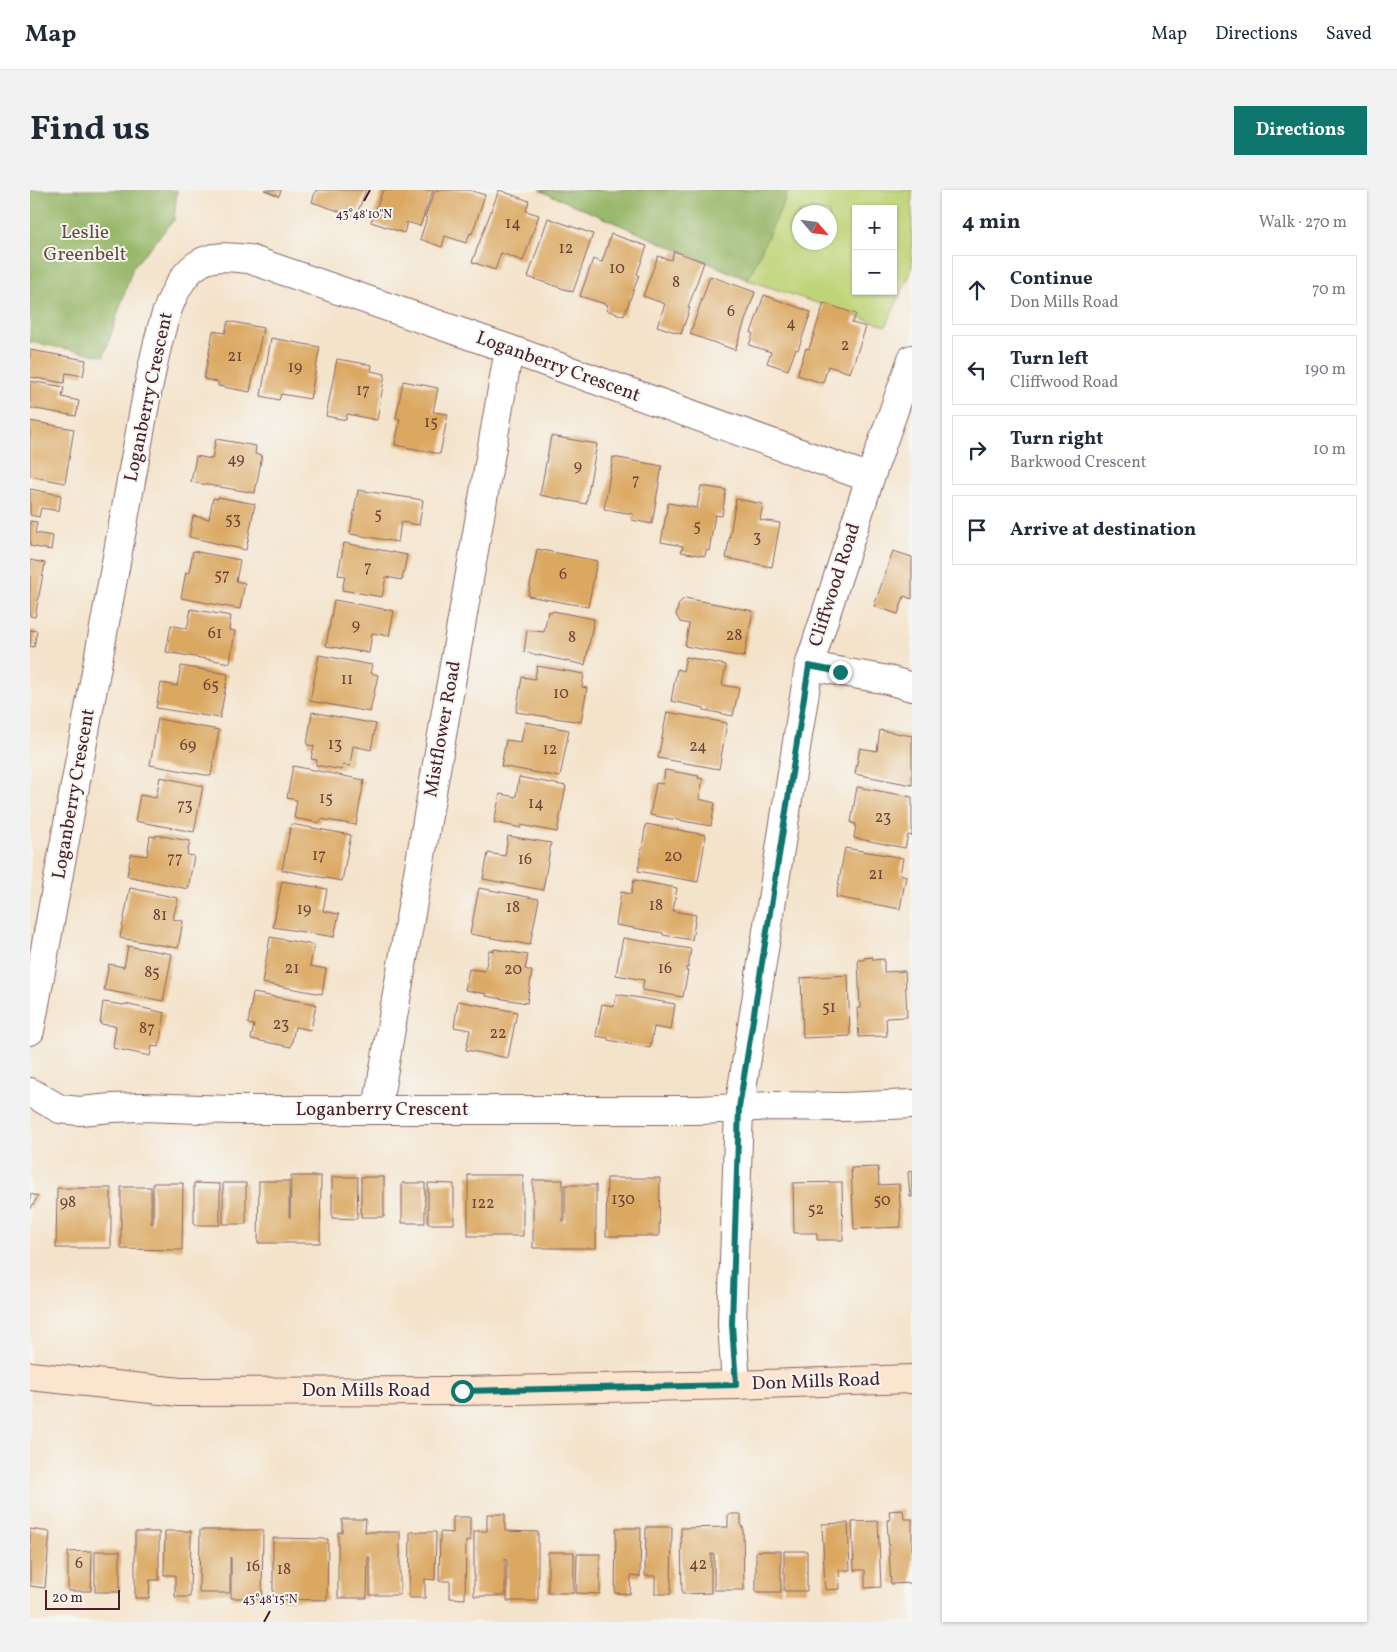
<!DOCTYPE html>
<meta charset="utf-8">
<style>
body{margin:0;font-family:Vollkorn,serif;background:#f2f2f3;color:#1f2937}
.controls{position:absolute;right:15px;top:15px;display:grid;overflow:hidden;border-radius:0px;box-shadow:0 1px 4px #0004}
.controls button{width:45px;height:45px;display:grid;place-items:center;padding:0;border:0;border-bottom:1px solid #e0e1e3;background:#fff;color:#1f2937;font:25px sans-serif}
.compass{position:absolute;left:762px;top:15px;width:45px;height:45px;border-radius:50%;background:#fff;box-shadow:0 1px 4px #0004;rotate:118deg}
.scale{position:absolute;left:15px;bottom:12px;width:75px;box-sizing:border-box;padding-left:5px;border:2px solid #4a1f2b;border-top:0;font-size:14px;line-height:18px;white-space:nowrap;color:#4a1f2b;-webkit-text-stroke:4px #f6f6f2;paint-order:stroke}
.stop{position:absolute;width:15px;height:15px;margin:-11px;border:4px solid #0f766e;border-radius:50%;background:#fff}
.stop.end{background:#0f766e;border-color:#fff;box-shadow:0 1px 5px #0008}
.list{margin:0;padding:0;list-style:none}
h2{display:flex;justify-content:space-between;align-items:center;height:65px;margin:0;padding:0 20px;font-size:21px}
h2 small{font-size:16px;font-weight:400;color:#747a83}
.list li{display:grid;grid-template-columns:32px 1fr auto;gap:15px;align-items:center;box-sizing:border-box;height:70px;margin:0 10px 10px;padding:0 10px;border:1px solid #e0e1e3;border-radius:0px}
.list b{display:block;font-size:19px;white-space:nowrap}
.list p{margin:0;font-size:16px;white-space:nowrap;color:#747a83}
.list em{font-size:16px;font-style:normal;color:#747a83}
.icon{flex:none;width:28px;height:28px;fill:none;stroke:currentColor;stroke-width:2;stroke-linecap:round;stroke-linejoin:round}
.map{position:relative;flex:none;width:882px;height:1432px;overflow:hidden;border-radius:0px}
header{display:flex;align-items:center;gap:30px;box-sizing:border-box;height:70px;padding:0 25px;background:#fff;border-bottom:1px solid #e0e1e3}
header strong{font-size:24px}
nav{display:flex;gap:28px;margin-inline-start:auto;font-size:18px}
.intro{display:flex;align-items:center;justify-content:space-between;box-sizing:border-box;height:120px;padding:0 30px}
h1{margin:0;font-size:35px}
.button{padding:12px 22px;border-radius:0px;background:#0f766e;color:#fff;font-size:18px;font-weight:700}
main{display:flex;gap:30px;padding:0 30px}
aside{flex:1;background:#fff;border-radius:0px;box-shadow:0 1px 4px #0004}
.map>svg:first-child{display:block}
.green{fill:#bfd478;stroke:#847a52;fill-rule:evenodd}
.forest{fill:#97b668;stroke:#706a4a}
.building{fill:#dba862}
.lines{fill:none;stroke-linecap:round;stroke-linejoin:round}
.street-casing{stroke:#866463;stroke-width:30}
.secondary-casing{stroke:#866463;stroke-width:30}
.street{stroke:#fff;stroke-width:28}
.secondary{stroke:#fbe5cf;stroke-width:28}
.route{stroke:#0f766e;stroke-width:6}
.ticks{fill:none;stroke:#4a1f2b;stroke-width:2}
.labels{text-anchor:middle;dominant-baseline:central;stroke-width:4;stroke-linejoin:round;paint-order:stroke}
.number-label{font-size:16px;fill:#6e4139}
.park-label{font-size:19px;fill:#674c3e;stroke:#f6f6f2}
.street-label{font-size:19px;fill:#4a1f2b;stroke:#f6f6f2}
.ticks-label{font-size:12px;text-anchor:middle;fill:#4a1f2b;stroke:#f6f6f2;stroke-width:4;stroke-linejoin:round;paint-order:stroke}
</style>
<header>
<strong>Map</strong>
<nav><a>Map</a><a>Directions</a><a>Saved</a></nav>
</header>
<div class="intro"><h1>Find us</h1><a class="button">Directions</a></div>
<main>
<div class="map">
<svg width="882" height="1432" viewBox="0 0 882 1432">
<rect width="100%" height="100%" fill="#f6f6f2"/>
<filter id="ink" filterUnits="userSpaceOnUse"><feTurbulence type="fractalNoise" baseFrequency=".02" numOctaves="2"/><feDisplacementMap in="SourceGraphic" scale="10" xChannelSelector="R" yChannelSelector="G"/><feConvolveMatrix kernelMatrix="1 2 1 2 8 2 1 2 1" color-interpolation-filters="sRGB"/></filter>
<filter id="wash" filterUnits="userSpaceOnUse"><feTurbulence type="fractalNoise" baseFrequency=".0096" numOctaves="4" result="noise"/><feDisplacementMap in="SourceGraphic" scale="20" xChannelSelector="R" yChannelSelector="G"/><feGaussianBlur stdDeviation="1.12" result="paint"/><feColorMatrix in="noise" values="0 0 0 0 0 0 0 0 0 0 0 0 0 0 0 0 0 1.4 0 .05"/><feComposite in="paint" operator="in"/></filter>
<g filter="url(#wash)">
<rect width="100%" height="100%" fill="#f4e3cb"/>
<path class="green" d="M509,0H882V79L856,136L718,90ZM826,19H863V101H826ZM769,22H799V52H769Z"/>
<path class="forest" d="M0,0H147L144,30L103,77L74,166L0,152Z
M509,0H759L718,90Z"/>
<g id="blocks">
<path class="building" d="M234,0H251L249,6Z
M286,0H336L326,27L282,12Z
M353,0H403L390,36L377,32L374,43L341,32Z
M405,0H439L455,5L442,44L440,43L436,53L415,46L412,57L390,49L397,28L395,27Z
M469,0L499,11L496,21L509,25L493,71L471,63L465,80L442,72Z
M518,28L563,44L543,102L498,87Z
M581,44L617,56L607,84L609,85L594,126L576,120L578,115L550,106L563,69L572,72Z
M644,61L674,72L658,118H660L651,144L627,136L635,114L613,106L628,66L641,70Z
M680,86L725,102L705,160L660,144Z
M734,105L781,122L768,160L766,159L758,180L737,173L741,162L719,155L723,144L721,143Z
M794,113L826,124L822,133L836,137L820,183L798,176L793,193L767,185L776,158L779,159Z
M198,131L233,138L220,202L188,196V192L174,189L183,141L195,143Z
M241,148L290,157L280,209L251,204L249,210L231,206Z
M0,160L56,170L53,186L36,183L34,193L0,187Z
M307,169L342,175L341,181L355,184L347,230L317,224L316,230L296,226Z
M0,191L34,197L32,207L49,211L46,226L0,218Z
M373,191L408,198L403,222L418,224L410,264L365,255L370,229L366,228Z
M0,231L44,239L35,293L0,286Z
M521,246L567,254L556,314L510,305Z
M186,249L226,256L225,264L232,265L225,303L161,292L166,266L182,269Z
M583,267L632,276L622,334L602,330L603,324L574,319Z
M671,296L696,300L692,326L685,325L679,361L676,360L675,366L651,362L653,356L631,352L638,313L667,318Z
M0,299L31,305L29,321L11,318L9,327L0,325Z
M328,300L393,310L389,335L371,332L368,352L320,344Z
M188,307L225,314L216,360L159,347L163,326L179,329L183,308L188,309Z
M706,309L733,314L730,330L750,333L742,377L696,368Z
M0,331L7,332L5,343L23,346L21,360L0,356Z
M314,353L377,365L372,390L356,387L352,407L312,400L315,386L308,385Z
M507,359L567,371L558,417L498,406Z
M163,361L210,370L206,391L215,393L210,419L151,408L156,382L159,383Z
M863,361L882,367V409L874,406L868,424L844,416Z
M0,370L15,373L5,427L0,426Z
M655,408L723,421L714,467L655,456L659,434L650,432L646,425L649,413Z
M304,410L364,421L359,446L342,443L339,463L296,456Z
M161,419L201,426L199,440L205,441L200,473L136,462L141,435L157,439Z
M523,421L564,429L555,475L494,462L497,440L514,442L518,422H522Z
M0,440L7,441L4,457L0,456Z
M289,465L342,475L340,483L348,485L340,522L280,511Z
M656,467L696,475L692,495L709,498L703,526L674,520V518L641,511L647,479L653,481Z
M151,476L198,484L190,528L126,518L131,493L147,496Z
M507,476L554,484L552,497L557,498L551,532L486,522L492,487L505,489Z
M282,522L346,534L341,560L323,556L320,576L313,575L312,580L286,575L287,570L281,569L284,556L277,555Z
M637,522L697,533L689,579L628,568Z
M128,529L189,540L181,586L120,575Z
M495,532L539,540L530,587L471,576L476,550L491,552Z
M850,540L882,546V595L825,584L830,558L847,561Z
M263,576L334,590L326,635L291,629L290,633L264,628L267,610L257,608Z
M635,580L669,586L668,588L673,589L669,609L685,613L681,636L620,625L626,593L633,594Z
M130,587L173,596L164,642L105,631L110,605L126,608Z
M489,587L536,596L527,642L491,635V638L464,632L470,604L486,607Z
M827,597L882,607V646L878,645L875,658L824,648L826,634L821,633Z
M261,634L321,645L312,691L252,680Z
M616,634L676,645L668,692L608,681Z
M126,645L160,651L157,665L164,666L158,699L97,686L101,664L117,666L120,646L126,647Z
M478,646L521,653L513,700L453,689L458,663L475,666Z
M815,658L873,668L870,684L876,686L870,719L806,707Z
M604,690L647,698L643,721L666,725L662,750L633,745V743L586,735L591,702L601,704Z
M252,691L297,699L293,721L309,724L304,747L243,737Z
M100,698L148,708L143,729L153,731L148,758L90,748Z
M449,698L509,709L500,755L440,744Z
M240,747L284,755L280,776L296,779L292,804L232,793Z
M593,748L661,759L658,778L656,777V781H658L653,807L612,800L614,790L586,785Z
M98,756L142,764L133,811L74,800L79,774L94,777Z
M464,759L498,765L495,779L502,781L497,813L456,806L457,804L435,800L439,779L455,781L459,760L464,761Z
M843,767V770L854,769V782L875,781L877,827L856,828L857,846L829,847L827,818H830L828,770H834V768Z
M818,785L820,846L773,848L771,788Z
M223,803L286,814L281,840L265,837L261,857L221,849L224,835L218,834Z
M586,804L645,814L641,840L624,837L620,858L578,850V848L566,846L572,814L584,816Z
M428,811L487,822L478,868L436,860L440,840L424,837Z
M73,812L94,815L95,814L135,823L129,857L122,856L120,866L83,858L86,836L70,834Z
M848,977L849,995L869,994L871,1037L824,1039L821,978Z
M882,981V1007H880L878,982Z
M438,985H493V1046H438Z
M261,986H291L290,1053H228L229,991H259V1027H260Z
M302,987H328L327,1029L302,1028Z
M331,987H354V1027H331Z
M577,988H630L629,1046H576Z
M503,990H533V1031H535V995H566V1058H503Z
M812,992L813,1050H787V1043H764L763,993Z
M123,993H153L152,1060L91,1059V997H121V1033H123Z
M164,993L190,994V1035H164Z
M193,993H216V1034H193Z
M372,993H395V1033H372Z
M398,993L424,994V1034H398Z
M27,998H81V1058H26Z
M0,1004L8,1006L0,1020Z
M873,1320L874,1329H882V1393L861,1394L857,1330H860L859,1321Z
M457,1324H475V1341L508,1342V1411H477V1370L475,1369V1406H444V1341H457Z
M698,1324H711V1337H713L714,1400H684V1364H681V1403L652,1404L651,1338L698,1337Z
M423,1327H440V1351H436L435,1409L420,1408V1391H409L410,1342L423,1343Z
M312,1329H336L335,1342H370V1405H340V1367H338L337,1408H308V1342H312Z
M848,1331L851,1397L835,1398V1380H824L822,1332Z
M818,1333L820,1380H809L810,1399L795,1400L792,1334Z
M616,1337H642L641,1404H625V1386H615Z
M586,1338H611L610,1387L601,1386L600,1404L585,1403Z
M0,1339L20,1342L15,1398L0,1396Z
M170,1340H233L232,1408H201V1368L200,1367V1403H169Z
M135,1341H161L160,1407H145V1385H134Z
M105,1342H129V1390H120L119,1408H105Z
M380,1342H406L405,1390L395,1389V1408H379Z
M243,1348L298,1349L297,1410L243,1409Z
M62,1361L61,1401H38V1362Z
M65,1361H90V1402H65Z
M726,1361H751V1402H726Z
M754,1361H777V1401H754Z
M518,1362H544V1403H518Z
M547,1364H570V1404L546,1403Z"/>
</g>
</g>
<g filter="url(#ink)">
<use href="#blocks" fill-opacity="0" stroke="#866463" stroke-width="1"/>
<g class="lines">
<defs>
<path id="street" d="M779,476L858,490L882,497
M0,841L118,198C126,163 136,92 170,73C185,64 203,68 219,69L479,159L840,288
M0,902L30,919L50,921L82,918L112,917L201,920H671L742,916L813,917L882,914
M347,919L479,159
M706,1195L702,1133L709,918L779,476L840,288L882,169"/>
<path id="secondary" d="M0,1186L150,1202L432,1201L706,1195L882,1189"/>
</defs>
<use href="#street" class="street-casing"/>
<use href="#secondary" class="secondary-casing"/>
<use href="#street" class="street"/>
<use href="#secondary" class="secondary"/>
</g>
</g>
<g class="lines" filter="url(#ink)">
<path class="route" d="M432,1201L706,1195L702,1134L709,918L779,476L810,482"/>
</g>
<path class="ticks" d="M334,11L340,0M234,1432L240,1421"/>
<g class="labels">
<g class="number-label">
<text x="483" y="34">14</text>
<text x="536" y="59">12</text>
<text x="587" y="79">10</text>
<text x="646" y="93">8</text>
<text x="701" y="122">6</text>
<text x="761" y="134">4</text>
<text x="815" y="156">2</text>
<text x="205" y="167">21</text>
<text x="265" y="178">19</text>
<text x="333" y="201">17</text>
<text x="401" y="233">15</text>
<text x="206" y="270">49</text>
<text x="548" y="277">9</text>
<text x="606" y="291">7</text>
<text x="348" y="325">5</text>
<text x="203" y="330">53</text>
<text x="667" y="337">5</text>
<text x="727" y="348">3</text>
<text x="338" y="378">7</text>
<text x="533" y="385">6</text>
<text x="192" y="386">57</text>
<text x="326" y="436">9</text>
<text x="185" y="444">61</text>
<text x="704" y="446">28</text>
<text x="542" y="448">8</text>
<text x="317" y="490">11</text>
<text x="181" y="496">65</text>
<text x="531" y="504">10</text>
<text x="305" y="555">13</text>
<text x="158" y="556">69</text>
<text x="668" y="557">24</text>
<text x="520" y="560">12</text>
<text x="296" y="609">15</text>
<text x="506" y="614">14</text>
<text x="155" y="616">73</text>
<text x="853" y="628">23</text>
<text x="289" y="666">17</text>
<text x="643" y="667">20</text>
<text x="145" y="669">77</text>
<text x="495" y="670">16</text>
<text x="846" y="685">21</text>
<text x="626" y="716">18</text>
<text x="483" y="718">18</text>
<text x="274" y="720">19</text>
<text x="130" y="726">81</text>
<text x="262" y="779">21</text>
<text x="635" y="779">16</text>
<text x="483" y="780">20</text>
<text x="122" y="783">85</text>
<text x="799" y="818">51</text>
<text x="251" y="835">23</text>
<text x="117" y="839">87</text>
<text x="468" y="844">22</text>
<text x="593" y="1010">130</text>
<text x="852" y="1011">50</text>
<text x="38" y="1013">98</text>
<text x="453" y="1014">122</text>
<text x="786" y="1020">52</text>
<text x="49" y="1374">6</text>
<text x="668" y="1375">42</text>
<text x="223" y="1377">16</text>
<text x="254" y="1380">18</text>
</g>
<g class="park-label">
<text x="55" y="43">Leslie<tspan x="55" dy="22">Greenbelt</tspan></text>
</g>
<g class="street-label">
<text transform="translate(528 177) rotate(20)">Loganberry Crescent</text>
<text transform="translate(119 207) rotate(-78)">Loganberry Crescent</text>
<text transform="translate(805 395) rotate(-72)">Cliffwood Road</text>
<text transform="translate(413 539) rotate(-80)">Mistflower Road</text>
<text transform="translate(44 604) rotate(-80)">Loganberry Crescent</text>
<text x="352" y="920">Loganberry Crescent</text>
<text transform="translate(786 1192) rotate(-2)">Don Mills Road</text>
<text x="336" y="1201">Don Mills Road</text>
</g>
</g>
<g class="ticks-label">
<text x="334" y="28">43°48'10"N</text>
<text x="240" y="1413">43°48'15"N</text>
</g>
</svg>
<div class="controls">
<button>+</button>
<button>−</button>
</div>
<svg class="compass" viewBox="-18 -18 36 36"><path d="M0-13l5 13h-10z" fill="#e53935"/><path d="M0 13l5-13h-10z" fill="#747a83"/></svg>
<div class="scale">20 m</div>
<div class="stop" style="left:432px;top:1201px"></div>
<div class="stop end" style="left:810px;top:482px"></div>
</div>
<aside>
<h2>4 min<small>Walk · 270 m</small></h2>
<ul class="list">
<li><svg class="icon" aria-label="ahead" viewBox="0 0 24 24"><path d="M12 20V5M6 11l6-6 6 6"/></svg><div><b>Continue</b><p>Don Mills Road</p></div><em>70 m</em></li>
<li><svg class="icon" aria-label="left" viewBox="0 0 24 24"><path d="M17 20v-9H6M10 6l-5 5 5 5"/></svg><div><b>Turn left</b><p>Cliffwood Road</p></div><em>190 m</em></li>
<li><svg class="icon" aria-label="right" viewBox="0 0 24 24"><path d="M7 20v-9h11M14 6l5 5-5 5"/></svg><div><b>Turn right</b><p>Barkwood Crescent</p></div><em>10 m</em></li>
<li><svg class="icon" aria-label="arrive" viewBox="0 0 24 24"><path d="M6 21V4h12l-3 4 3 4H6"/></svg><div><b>Arrive at destination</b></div></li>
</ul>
</aside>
</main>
